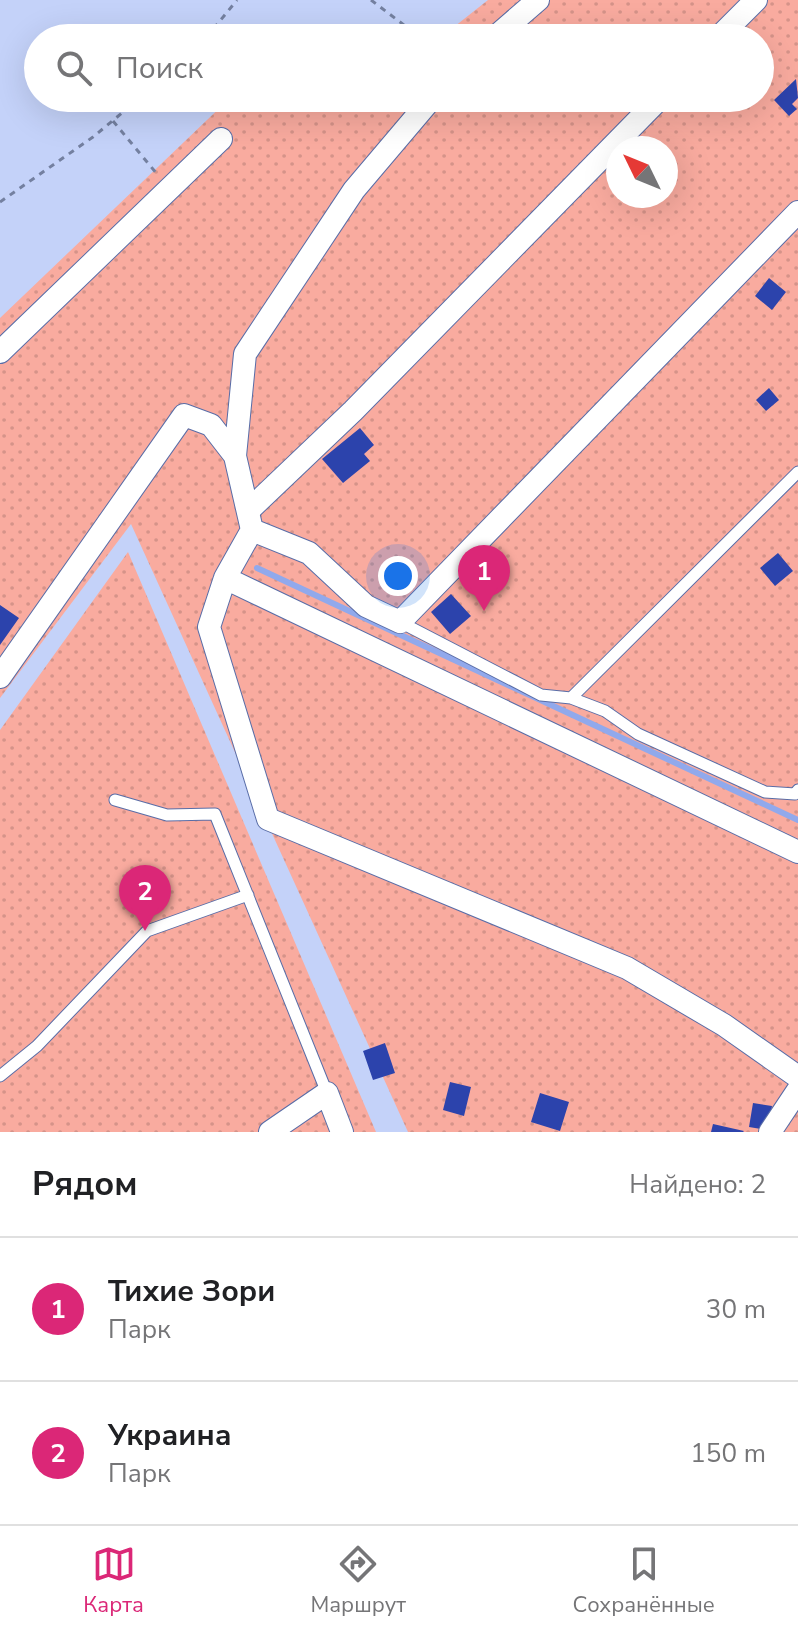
<!DOCTYPE html>
<html lang="ru">
<meta charset="utf-8">
<style>
body{margin:0;font-family:"Nunito Sans",sans-serif;background:#f6f6f6;color:#202124}
.compass{position:absolute;left:606px;top:136px;width:72px;height:72px;border-radius:50%;background:#fff;box-shadow:0 8px 32px #0002;rotate:313deg}
.you{position:absolute;left:398px;top:576px;width:28px;height:28px;margin:-20px;border:6px solid #fff;border-radius:50%;background:#1a73e8;box-shadow:0 0 0 12px #1a73e833}
.badge{display:grid;place-items:center;width:52px;height:52px;border-radius:50%;background:#db2777;color:#fff;font-size:26px;font-weight:700}
.pin{position:absolute;translate:-50% -66px;filter:drop-shadow(0 2px 4px #0008)}
.pin::after{content:'';position:absolute;top:42px;width:28px;height:24px;background:inherit;clip-path:polygon(0 0,100% 0,50% 100%)}
.list{margin:0;padding:0;list-style:none}
h2{display:flex;justify-content:space-between;align-items:center;height:104px;margin:0;padding:0 32px;font-size:34px}
h2 small{font-size:26px;font-weight:400;color:#757577}
.list li{display:grid;grid-template-columns:52px 1fr auto;gap:24px;align-items:center;box-sizing:border-box;height:144px;padding:0 32px;border-top:2px solid #e0e0e0}
.list b{display:block;font-size:30px;white-space:nowrap}
.list p{margin:0;font-size:26px;white-space:nowrap;color:#757577}
.list em{font-size:26px;font-style:normal;color:#757577}
.icon{flex:none;width:44px;height:44px;fill:none;stroke:currentColor;stroke-width:2;stroke-linecap:round;stroke-linejoin:round}
.map{position:relative;flex:none;width:798px;height:1132px;overflow:hidden}
.search{position:absolute;background:#fff;box-shadow:0 8px 32px #0002;left:24px;right:24px;top:24px;height:88px;display:flex;align-items:center;gap:20px;box-sizing:border-box;padding:0 28px;border-radius:44px;color:#757577;font-size:30px}
.sheet{height:392px;background:#fff}
nav{display:flex;justify-content:space-around;align-items:center;box-sizing:border-box;height:112px;border-top:2px solid #e0e0e0;background:#fff;font-size:22px;color:#757577}
nav a{display:grid;justify-items:center;gap:4px}
nav .on{color:#db2777}
.map>svg:first-child{display:block}
.garden{fill:url(#garden-dots);fill-rule:evenodd}
.lines{fill:none;stroke-linecap:round;stroke-linejoin:round}
.stream{stroke:#91a9ec;stroke-width:6}
.building{fill:#2c43ac}
.lane-casing{stroke:#596da7;stroke-width:13}
.street-casing{stroke:#596da7;stroke-width:24}
.path{stroke:#7480a0;stroke-width:3;stroke-dasharray:6 6;stroke-linecap:butt}
.lane{stroke:#fff;stroke-width:11}
.street{stroke:#fff;stroke-width:22}
</style>
<div class="map">
<svg width="798" height="1132" viewBox="0 0 798 1132">
<defs>
<pattern id="garden-dots" width="8" height="8" patternUnits="userSpaceOnUse" patternTransform="scale(2)"><rect width="8" height="8" fill="#f9ab9f"/><path d="M2 2h.1M6 6h.1" fill="none" stroke="#d59389" stroke-width="1.8" stroke-linecap="round"/></pattern>
</defs>
<rect width="100%" height="100%" fill="#c4d2f9"/>
<path class="garden" d="M488,0H798V1132H408L131,524L0,698V318L230,98H760V38H440ZM618,148H666V196H618Z
M128,552L376,1132H0V730Z"/>
<g class="lines">
<path class="stream" d="M257,568L798,820"/>
</g>
<path class="building" d="M796,79L798,98L792,104L797,109L789,116L774,100Z
M769,278L786,292L772,310L755,296Z
M769,388L779,400L766,411L756,400Z
M360,428L374,445L364,454L370,461L343,483L322,459Z
M778,553L793,571L775,586L760,568Z
M451,594L471,616L450,634L431,612Z
M0,605L19,618L0,645Z
M385,1043L395,1073L373,1080L363,1051Z
M450,1082L471,1087L464,1116L443,1110Z
M540,1093L569,1102L560,1131L531,1122Z
M753,1103L772,1106L767,1130L749,1127Z
M713,1124L744,1131L743,1132H711Z"/>
<g class="lines">
<defs>
<path id="lane" d="M400,622L541,695L571,698L798,472
M571,698L605,711L638,734L765,792L795,794L798,790
M115,800L167,815L215,814L327,1093
M0,1076L37,1046L147,931L248,895"/>
<path id="street" d="M494,38L538,0
M718,38L756,0
M0,352L221,139
M248,511L353,411L660,98
M252,530L309,553L366,606L400,622L798,212
M225,578L252,530L235,456L245,354L354,190L432,98
M0,677L184,415L211,425L235,456
M798,852L225,578L209,627L268,819L627,968L724,1025L798,1077
M270,1132L327,1093L342,1132
M770,1132L798,1090"/>
</defs>
<use href="#lane" class="lane-casing"/>
<use href="#street" class="street-casing"/>
<path class="path" d="M371,0L421,38
M206,38L237,0
M113,121L157,174
M0,202L93,137L140,98"/>
<use href="#lane" class="lane"/>
<use href="#street" class="street"/>
</g>
</svg>
<svg class="compass" viewBox="-18 -18 36 36"><path d="M0-13l5 13h-10z" fill="#e53935"/><path d="M0 13l5-13h-10z" fill="#757577"/></svg>
<div class="you"></div>
<div class="pin badge" style="left:484px;top:611px">1</div>
<div class="pin badge" style="left:145px;top:931px">2</div>
<div class="search"><svg class="icon" aria-label="search" viewBox="0 0 24 24"><circle cx="10" cy="10" r="6"/><path d="M15 15l6 6"/></svg>Поиск</div>
</div>
<section class="sheet">
<h2>Рядом<small>Найдено: 2</small></h2>
<ul class="list">
<li><span class="badge">1</span><div><b>Тихие Зори</b><p>Парк</p></div><em>30 m</em></li>
<li><span class="badge">2</span><div><b>Украина</b><p>Парк</p></div><em>150 m</em></li>
</ul>
</section>
<nav>
<a class="on"><svg class="icon" aria-label="map" viewBox="0 0 24 24"><path d="M3 6l6-2 6 2 6-2v14l-6 2-6-2-6 2zM9 4v14M15 6v14"/></svg>Карта</a>
<a><svg class="icon" aria-label="directions" viewBox="0 0 24 24"><path d="M12 3l9 9-9 9-9-9zM9 14v-3h6M13 9l2 2-2 2"/></svg>Маршрут</a>
<a><svg class="icon" aria-label="saved" viewBox="0 0 24 24"><path d="M7 4h10v16l-5-4-5 4z"/></svg>Сохранённые</a>
</nav>
